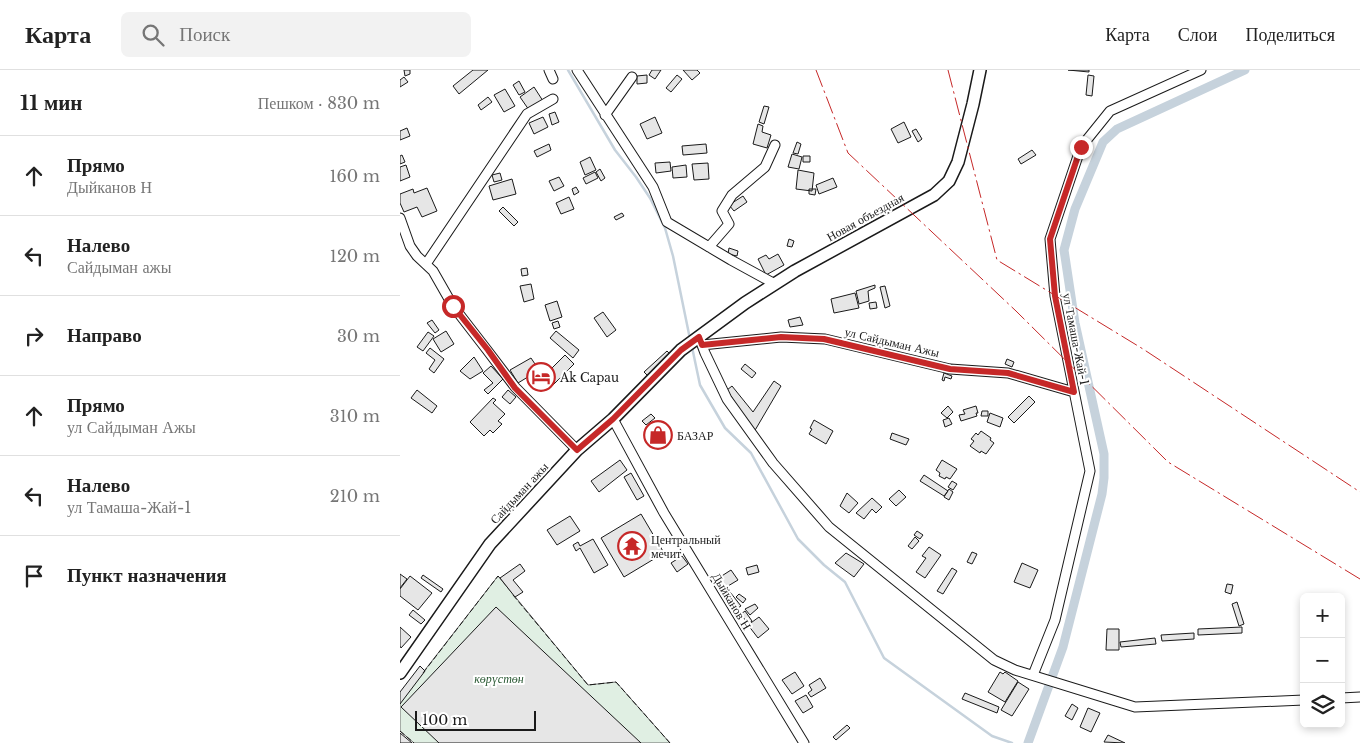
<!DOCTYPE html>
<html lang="ru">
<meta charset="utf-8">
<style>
body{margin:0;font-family:"Libre Baskerville",serif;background:#f2f2f2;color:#222}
.controls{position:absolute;right:15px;bottom:15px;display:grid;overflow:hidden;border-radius:8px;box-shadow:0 2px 8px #0003}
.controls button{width:45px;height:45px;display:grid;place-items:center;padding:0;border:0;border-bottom:1px solid #e0e0e0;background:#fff;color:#222;font:25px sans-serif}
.scale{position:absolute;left:15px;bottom:12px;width:121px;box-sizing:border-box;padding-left:5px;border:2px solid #1a1a1a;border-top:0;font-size:14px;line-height:18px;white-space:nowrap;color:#1a1a1a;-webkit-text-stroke:4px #fff;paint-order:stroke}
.stop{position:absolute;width:15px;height:15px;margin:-11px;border:4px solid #c62828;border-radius:50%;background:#fff}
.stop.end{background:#c62828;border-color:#fff;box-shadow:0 1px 5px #0008}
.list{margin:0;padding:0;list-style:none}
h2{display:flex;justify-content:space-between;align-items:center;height:65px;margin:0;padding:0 20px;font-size:21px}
h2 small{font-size:16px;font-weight:400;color:#767676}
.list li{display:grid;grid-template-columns:32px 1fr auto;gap:15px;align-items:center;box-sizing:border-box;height:80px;padding:0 20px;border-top:1px solid #e0e0e0}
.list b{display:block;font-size:19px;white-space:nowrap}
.list p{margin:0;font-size:16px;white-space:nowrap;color:#767676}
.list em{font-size:16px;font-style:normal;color:#767676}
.icon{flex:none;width:28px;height:28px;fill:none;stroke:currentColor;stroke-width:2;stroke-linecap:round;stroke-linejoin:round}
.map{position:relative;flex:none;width:960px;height:673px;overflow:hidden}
header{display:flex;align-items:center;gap:30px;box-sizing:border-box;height:70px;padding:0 25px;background:#fff;border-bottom:1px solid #e0e0e0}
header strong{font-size:24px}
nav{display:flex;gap:28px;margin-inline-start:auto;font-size:18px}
.search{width:350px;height:45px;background:#f2f2f2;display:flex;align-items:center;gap:12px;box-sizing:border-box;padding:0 18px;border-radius:8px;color:#767676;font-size:19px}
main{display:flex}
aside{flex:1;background:#fff}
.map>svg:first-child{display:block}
.green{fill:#e0efe3;stroke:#6a6a6a}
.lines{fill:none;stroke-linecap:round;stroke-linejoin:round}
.stream{stroke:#c6d2dc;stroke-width:2.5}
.canal{stroke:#c6d2dc;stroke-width:9}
.building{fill:#e6e6e6;stroke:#1a1a1a}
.minor-casing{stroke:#1a1a1a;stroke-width:11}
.major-casing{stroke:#1a1a1a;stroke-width:14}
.minor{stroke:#fff;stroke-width:9}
.major{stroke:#fff;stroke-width:11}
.fence{stroke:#1a1a1a;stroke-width:1;stroke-dasharray:6 2.5;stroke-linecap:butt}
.power{stroke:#c62828;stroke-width:1;stroke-dasharray:18 4 2.5 4;stroke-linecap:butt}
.route{stroke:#c62828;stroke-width:6}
.labels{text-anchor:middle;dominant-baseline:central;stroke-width:4;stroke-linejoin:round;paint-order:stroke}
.street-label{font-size:12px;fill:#1a1a1a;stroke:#fff}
.poi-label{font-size:12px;fill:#1a1a1a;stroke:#fff;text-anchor:start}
.park-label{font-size:12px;font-style:italic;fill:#2b5a34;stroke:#fff}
</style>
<header>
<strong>Карта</strong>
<div class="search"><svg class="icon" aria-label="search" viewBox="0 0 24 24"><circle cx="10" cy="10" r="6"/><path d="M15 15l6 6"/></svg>Поиск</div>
<nav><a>Карта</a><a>Слои</a><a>Поделиться</a></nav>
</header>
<main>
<aside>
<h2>11 мин<small>Пешком · 830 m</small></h2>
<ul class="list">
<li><svg class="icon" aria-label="ahead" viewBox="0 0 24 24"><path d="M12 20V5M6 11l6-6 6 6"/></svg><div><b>Прямо</b><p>Дыйканов Н</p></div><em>160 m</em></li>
<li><svg class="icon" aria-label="left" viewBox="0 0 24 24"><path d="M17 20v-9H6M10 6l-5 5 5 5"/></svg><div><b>Налево</b><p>Сайдыман ажы</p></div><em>120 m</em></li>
<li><svg class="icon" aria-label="right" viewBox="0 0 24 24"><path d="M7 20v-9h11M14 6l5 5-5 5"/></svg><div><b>Направо</b></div><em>30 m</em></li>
<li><svg class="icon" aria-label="ahead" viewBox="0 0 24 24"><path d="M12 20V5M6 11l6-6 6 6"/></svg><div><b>Прямо</b><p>ул Сайдыман Ажы</p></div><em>310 m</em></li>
<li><svg class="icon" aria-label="left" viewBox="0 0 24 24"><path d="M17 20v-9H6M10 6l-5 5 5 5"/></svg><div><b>Налево</b><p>ул Тамаша-Жай-1</p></div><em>210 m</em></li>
<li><svg class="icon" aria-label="arrive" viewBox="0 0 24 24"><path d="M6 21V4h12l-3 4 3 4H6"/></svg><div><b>Пункт назначения</b></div></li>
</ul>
</aside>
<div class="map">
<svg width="960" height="673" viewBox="0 0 960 673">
<rect width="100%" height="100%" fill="#fff"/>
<path class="green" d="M98,506L188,615L216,612L270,673H14L0,661V632Z"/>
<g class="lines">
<path class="stream" d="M168,0L215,80L236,107L250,128L265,158L273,186L290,269
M292,277L300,315L325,358L351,383L398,469L424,495L445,512L484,588L592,666L612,673"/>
<path class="canal" d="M628,673L663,577L702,424L704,408V384L675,253L664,180L675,139L703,72L717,59L845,0"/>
</g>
<path class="building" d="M4,0H10V4L5,6Z
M73,0H88L59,24L53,16Z
M252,0H261L255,9L249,5Z
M283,0H297L300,3L292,10Z
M668,0H689V2Z
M247,5V13L237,14V6Z
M277,5L282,9L271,22L266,18Z
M688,5L694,6L692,26L686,25Z
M4,7L8,12L0,17V10Z
M119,11L125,22L119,25L113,15Z
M134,17L143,31L129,40L120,27Z
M105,19L115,36L104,42L94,25Z
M88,27L92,32L81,40L78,35Z
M364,36L369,37L364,54L359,52Z
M155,42L159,52L152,55L149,44Z
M143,47L148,57L134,64L129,53Z
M255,47L262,63L247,69L240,54Z
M504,52L511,67L498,73L491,59Z
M358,54L363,56L362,62L371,65L367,78L353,74Z
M7,58L10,66L0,70V61Z
M516,59L522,69L518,72L512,61Z
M397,72L401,74L398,84L393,83Z
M149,74L151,80L137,87L134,81Z
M306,74L307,83L283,85L282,76Z
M632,80L636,85L621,94L618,89Z
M392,84L402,87L399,99L388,97Z
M2,85L5,92L0,94V86Z
M403,86H410V92H403Z
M190,87L196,100L185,105L180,92Z
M270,92L271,101L256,103L255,93Z
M308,93L309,109L294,110L292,94Z
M6,95L10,107L0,111V97Z
M286,95L287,107L273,108L272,97Z
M200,99L205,108L201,111L196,102Z
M398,100L414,103L412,121L396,119Z
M195,102L198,108L186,114L183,108Z
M100,103L102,110L94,112L92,105Z
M159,107L164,116L154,121L149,111Z
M433,108L437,117L419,124L416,115Z
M112,109L116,124L93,130L89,116Z
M176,117L179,122L174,125L172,119Z
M27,118L37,141L22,147L17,137L4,142L0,133V124L13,119L14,123Z
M409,119H416L415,125L409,124Z
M343,126L347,132L334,141L329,135Z
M169,127L174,139L161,144L156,133Z
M103,137L118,152L114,156L99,141Z
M222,143L224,146L216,150L214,147Z
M389,169L394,171L392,177L387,176Z
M329,178L338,181L337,186L328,184Z
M378,184L384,195L366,205L358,189L366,185L369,189Z
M127,198L128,205L122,206L121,199Z
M131,214L134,229L124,232L120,216Z
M475,215V218L468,221L469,231L459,234L456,221Z
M485,216L490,236L485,238L480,217Z
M455,223L459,238L434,243L431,229Z
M157,231L162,247L150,251L145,235Z
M476,232L477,238L470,239L469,233Z
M203,242L216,260L207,267L194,248Z
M400,247L403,255L390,257L388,250Z
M32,250L39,260L35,263L27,253Z
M158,251L160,257L154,259L152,253Z
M46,261L54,274L41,282L33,269Z
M156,261L179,280L173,288L150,268Z
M28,262L34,266L23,281L17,277Z
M30,278L44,289L34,303L29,299L35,290L26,283Z
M267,281L271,285L248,306L244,302Z
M165,285L174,294L149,319L140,310Z
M74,287L83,301L70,309L60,301Z
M131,288L137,297L134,299L136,302L118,313L110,300Z
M607,289L614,292L612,297L605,294Z
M345,294L356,303L352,308L341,299Z
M91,296L103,309L88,324L84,320L93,313L83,303Z
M544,303L552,306L551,309L545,307L544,311L542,310Z
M374,311L381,316L354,362L327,320L332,316L353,342Z
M17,320L37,336L32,343L11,328Z
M108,320L116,327L110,334L102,327Z
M629,326L635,332L614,353L608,347Z
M93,328L96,330L93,333L105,344L98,351L102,354L93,363L90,360L84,366L70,352Z
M548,336L553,342L547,348L541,343Z
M576,336L578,343H576L577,346L561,351L559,345L565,344L563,340Z
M582,341H588V346H581Z
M590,343L603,348L600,357L587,352Z
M251,344L255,348L246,355L242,351Z
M549,348L552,354L545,357L543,350Z
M414,350L433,361L426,374L409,364L412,359L410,358Z
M581,361L591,368L590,370L594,373L586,384L581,381L580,383L570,376L574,371L571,369L576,363L578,365Z
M492,363L509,369L506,375L490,369Z
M220,390L227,400L199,422L191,411Z
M542,390L557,399L550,409L546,407L545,409L539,406L540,403L536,400Z
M231,403L244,426L237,430L224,407Z
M524,405L548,421L544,426L520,411Z
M552,411L557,414L553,420L548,417Z
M549,419L553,422L549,430L544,427Z
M499,420L506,427L496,436L489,429Z
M447,423L458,433L449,443L440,436Z
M472,428L482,437L476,443L472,439L464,449L456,443Z
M241,444L264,483L224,507L201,468Z
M170,446L180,461L157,475L147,460Z
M517,461L523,465L520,469L514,465Z
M515,467L519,471L512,479L508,476Z
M193,469L208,495L194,503L180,478L176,481L173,475L178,472L180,476Z
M529,477L541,485L525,508L516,502L526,488L522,486Z
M572,482L577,484L572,494L567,492Z
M446,483L464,494L454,507L435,493Z
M282,486L288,494L277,502L271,493Z
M622,493L638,500L630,518L614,512Z
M120,494L125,501L113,510L123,522L115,527L100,508Z
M357,495L359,502L348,505L346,498Z
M552,498L557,501L543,524L537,521Z
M331,500L338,510L323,519L317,509Z
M0,504L7,509L0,518Z
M23,505L43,519L41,522L21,508Z
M10,506L32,523L18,540L0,526V519Z
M827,514L833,515L831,524L825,522Z
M330,522L341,536L336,539L326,526Z
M339,524L346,529L343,533L336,527Z
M837,532L844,554L839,556L832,534Z
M355,534L358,538L350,545L345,539Z
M96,537L241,673H39L1,637Z
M13,540L25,550L21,554L9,545Z
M345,541L352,551L348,554L341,544Z
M359,547L369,559L358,568L348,555Z
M0,557L11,567L1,578L0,576Z
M842,557V563L798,565V559Z
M707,559H719V580H706Z
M794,563V569L762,571L761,565Z
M755,568L756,574L721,577L720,572Z
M20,596L25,601L0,634V622Z
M395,602L404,616L392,624L382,610Z
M600,602L603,604L605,602L618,611L605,632L588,622Z
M420,608L426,618L411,627L408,623L412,620L409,615Z
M618,612L629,619L612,646L601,640Z
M565,623L599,637L597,643L562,629Z
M406,625L413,637L403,643L395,631Z
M672,634L678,638L672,650L665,646Z
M688,638L700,643L691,662L680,657Z
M447,655L450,658L436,670L433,667Z
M0,663L12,673H0Z
M708,665L725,673L704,672Z"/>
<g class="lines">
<defs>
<path id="minor" d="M149,0L153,9
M177,0L253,117L267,152L331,190L375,214
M205,45L232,7
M0,148L10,176L17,186L33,201L53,236L87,280L115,317L177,380
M309,177L329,154L322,141L332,125L365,97L375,75
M26,194L127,44L153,29
M299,267L305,283L327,329L373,393L429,457L594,590L615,600L735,637L904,630
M302,275L381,267L425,269L550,299L608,303L674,322
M213,349L264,443L404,673
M633,605L655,550L690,401L655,226L650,169L681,77L710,41L801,0
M941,628L960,627"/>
<path id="major" d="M0,603L90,474L177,380L213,349L281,280L345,233L395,201L534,125L549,111L558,92L573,34L580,0"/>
</defs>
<use href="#minor" class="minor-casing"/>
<use href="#major" class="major-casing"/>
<use href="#minor" class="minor"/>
<use href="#major" class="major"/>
<path class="fence" d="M113,525L188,615L216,612L270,673
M23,603L98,506L101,509
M0,661L14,673"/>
<path class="power" d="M416,0L448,83L616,241L768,392L960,509
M548,0L597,190L743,279L960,422"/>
</g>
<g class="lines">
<path class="route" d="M53,236L88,280L115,318L177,380L213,349L281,280L299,267L302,275L381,267L424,269L550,299L608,303L674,322L655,226L650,169L681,77"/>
</g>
<defs>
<symbol id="hotel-ring" viewBox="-11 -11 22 22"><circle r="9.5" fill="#fff" stroke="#c62828" stroke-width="1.5"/><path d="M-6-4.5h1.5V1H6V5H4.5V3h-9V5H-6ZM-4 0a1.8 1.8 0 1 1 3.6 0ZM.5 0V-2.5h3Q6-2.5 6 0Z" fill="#c62828"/></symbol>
<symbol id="shop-ring" viewBox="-11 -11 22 22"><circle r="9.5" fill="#fff" stroke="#c62828" stroke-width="1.5"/><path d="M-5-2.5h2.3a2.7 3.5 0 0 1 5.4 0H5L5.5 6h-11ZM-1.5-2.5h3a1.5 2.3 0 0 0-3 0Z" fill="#c62828"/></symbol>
<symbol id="temple-ring" viewBox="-11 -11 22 22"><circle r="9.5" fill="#fff" stroke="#c62828" stroke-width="1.5"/><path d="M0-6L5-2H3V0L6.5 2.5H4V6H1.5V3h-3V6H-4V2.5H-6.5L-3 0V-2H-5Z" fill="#c62828"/></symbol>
</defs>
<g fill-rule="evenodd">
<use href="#hotel-ring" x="125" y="291" width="32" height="32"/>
<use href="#shop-ring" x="242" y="349" width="32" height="32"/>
<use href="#temple-ring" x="216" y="460" width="32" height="32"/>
</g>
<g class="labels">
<g class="street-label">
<text transform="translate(465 147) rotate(-29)">Новая объездная</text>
<text transform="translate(676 269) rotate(79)">ул Тамаша-Жай-1</text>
<text transform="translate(492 272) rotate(13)">ул Сайдыман Ажы</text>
<text transform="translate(119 423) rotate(-47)">Сайдыман ажы</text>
<text transform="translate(332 531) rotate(59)">Дыйканов Н</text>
</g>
<g class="poi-label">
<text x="160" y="307">Ak Capau</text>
<text x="277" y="365">БАЗАР</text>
<text x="251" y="469">Центральный<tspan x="251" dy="14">мечит</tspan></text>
</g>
<g class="park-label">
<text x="99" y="608">көрүстөн</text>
</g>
</g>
</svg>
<div class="controls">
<button>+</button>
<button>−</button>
<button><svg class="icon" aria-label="layers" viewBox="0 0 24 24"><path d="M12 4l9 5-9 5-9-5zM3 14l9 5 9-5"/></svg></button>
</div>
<div class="scale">100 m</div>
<div class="stop" style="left:53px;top:236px"></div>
<div class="stop end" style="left:681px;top:77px"></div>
</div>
</main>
